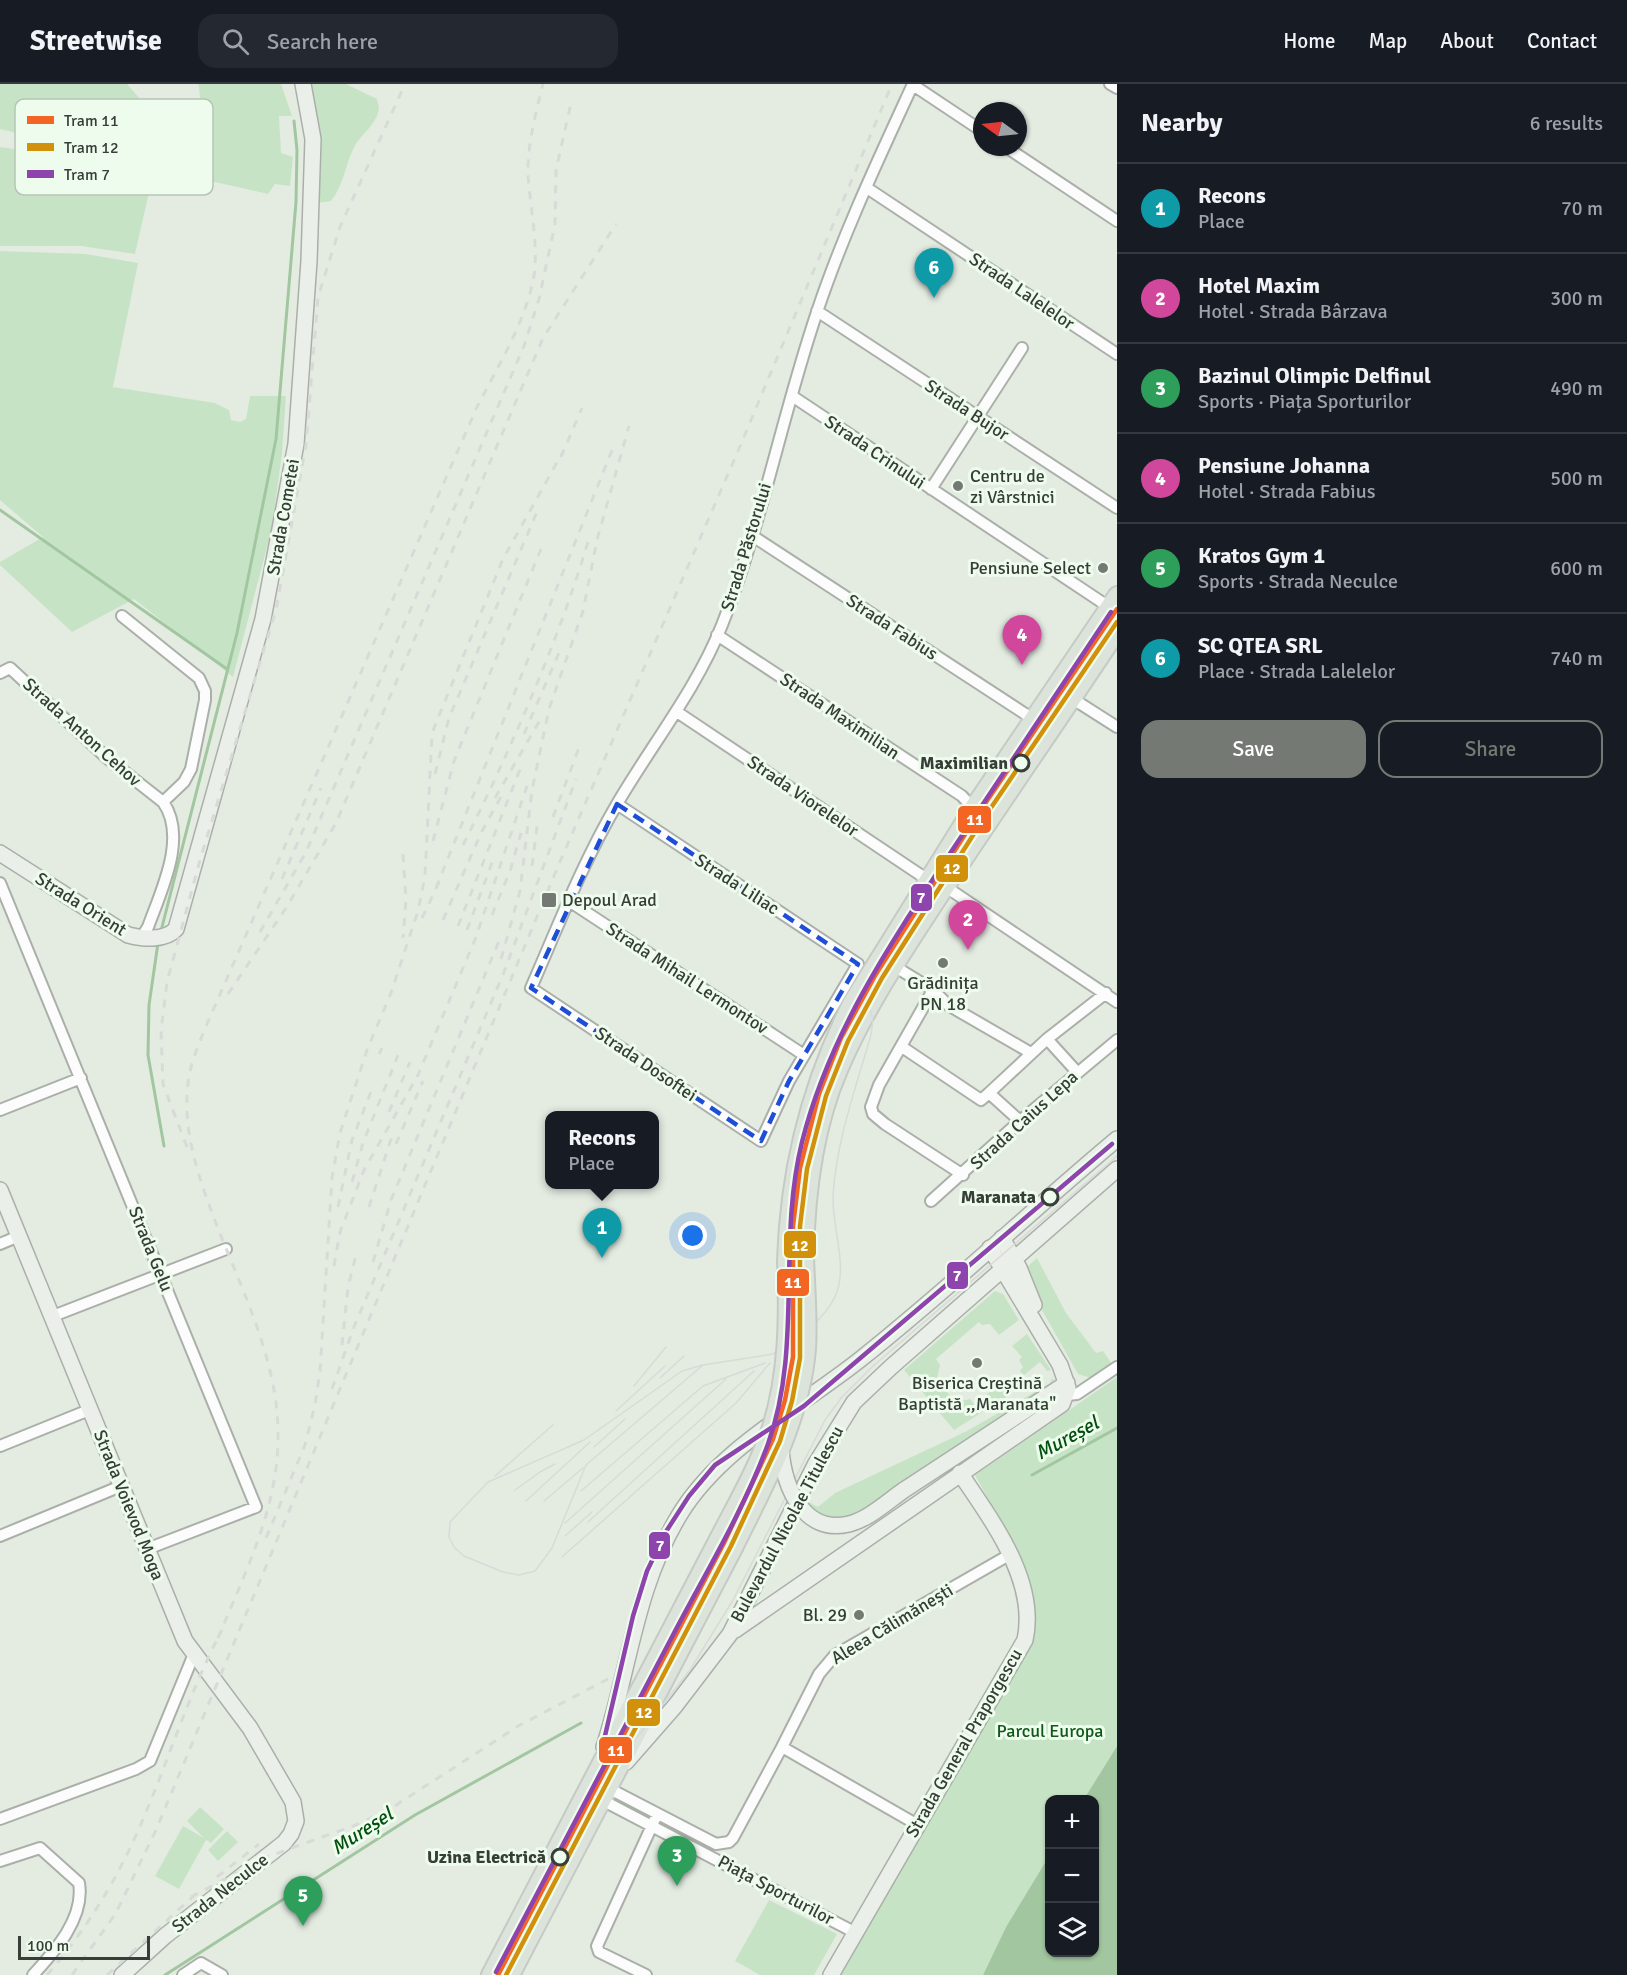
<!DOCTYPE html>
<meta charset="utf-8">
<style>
body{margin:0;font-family:Signika,sans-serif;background:#242831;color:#f1f3f6}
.controls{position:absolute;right:18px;bottom:18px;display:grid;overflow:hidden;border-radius:12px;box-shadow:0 2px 4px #0004}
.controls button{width:54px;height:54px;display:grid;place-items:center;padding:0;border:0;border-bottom:2px solid #363941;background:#171b24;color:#f1f3f6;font:30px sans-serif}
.compass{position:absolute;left:973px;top:18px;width:54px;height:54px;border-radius:50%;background:#171b24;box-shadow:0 2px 4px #0004;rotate:285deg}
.scale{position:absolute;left:18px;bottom:15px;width:132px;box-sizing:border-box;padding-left:6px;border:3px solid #373d37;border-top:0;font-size:16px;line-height:21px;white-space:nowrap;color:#373d37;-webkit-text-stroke:4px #edfced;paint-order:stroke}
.you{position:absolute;left:693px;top:1152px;width:21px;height:21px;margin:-15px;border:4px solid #fff;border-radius:50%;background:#1a73e8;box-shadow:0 0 0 9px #1a73e833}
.badge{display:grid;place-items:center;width:39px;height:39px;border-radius:50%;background:#747a73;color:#fff;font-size:20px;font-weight:700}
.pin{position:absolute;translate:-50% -50px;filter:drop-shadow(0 2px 3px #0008)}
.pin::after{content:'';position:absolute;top:32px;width:21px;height:18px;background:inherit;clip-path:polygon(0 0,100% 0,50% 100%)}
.popup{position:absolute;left:545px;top:1027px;width:114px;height:78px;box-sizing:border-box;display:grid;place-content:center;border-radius:12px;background:#171b24;filter:drop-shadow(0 2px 4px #0005);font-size:20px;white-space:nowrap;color:#9ea1a6}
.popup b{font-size:22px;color:#f1f3f6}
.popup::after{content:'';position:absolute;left:50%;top:100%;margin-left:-12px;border:12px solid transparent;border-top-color:#171b24}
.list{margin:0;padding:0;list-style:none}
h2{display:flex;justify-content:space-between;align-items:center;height:78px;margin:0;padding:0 24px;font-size:26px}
h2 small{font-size:20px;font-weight:400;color:#9ea1a6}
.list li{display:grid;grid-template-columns:39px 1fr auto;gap:18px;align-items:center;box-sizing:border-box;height:90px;padding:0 24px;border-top:2px solid #363941}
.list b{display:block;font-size:22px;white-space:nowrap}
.list p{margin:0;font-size:20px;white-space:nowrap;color:#9ea1a6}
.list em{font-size:20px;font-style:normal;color:#9ea1a6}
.actions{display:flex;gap:12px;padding:18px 24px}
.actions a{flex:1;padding:14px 0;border:2px solid #747a73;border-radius:18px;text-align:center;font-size:21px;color:#747a73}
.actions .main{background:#747a73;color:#fff}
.icon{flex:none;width:33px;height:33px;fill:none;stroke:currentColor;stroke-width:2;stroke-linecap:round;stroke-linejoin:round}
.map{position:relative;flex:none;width:1117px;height:1891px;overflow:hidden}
header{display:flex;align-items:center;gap:36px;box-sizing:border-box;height:84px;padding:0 30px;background:#171b24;border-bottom:2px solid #363941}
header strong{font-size:28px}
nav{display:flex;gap:33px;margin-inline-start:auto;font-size:21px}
.search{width:420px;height:54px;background:#242831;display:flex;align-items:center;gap:15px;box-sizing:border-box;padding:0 21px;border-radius:18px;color:#9ea1a6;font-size:22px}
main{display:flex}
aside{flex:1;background:#171b24}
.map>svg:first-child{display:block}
.green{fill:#c6e4c5}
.water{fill:#a2c7a0}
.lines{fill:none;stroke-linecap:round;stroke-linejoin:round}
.stream{stroke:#a2c7a0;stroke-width:3}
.street-casing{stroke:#aab0a9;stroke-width:14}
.secondary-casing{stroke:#aab0a9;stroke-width:18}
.primary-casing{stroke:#c6cac5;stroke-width:20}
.street{stroke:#fbfcfb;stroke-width:10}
.secondary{stroke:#ebefea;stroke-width:15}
.primary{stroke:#dbe3da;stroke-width:16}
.tram{stroke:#d8dad8;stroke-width:1.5}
.rail{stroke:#d8dad8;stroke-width:3;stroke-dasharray:8 8;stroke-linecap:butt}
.secondary-bridge-casing{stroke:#aab0a9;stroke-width:18;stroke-linecap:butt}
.primary-bridge-casing{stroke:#c6cac5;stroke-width:20;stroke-linecap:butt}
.secondary-bridge{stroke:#ebefea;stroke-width:15}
.primary-bridge{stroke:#dbe3da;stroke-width:16}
.tram-1-casing{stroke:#edfced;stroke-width:9}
.tram-2-casing{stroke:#edfced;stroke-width:9}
.tram-3-casing{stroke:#edfced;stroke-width:9}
.tram-1{stroke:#f26522;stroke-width:4.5}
.tram-2{stroke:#d1910b;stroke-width:4.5}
.tram-3{stroke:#8e44ad;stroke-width:4.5}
.marked{fill:none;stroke:#1d4ed8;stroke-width:4.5;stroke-dasharray:12 8;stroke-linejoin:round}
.poi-dot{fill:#747a73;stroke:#edfced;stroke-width:2}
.stop-dot{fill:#edfced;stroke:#373d37;stroke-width:3}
.labels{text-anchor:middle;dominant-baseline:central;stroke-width:6;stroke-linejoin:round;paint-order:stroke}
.street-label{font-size:18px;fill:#373d37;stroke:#edfced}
.poi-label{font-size:18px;fill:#373d37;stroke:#edfced;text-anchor:start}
.stop-label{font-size:18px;font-weight:bold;fill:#373d37;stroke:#edfced;text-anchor:end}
.park-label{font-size:18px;fill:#115818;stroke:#edfced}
.water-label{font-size:20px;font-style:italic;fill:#03500e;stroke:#edfced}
.key{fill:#edfced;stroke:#b6c3b6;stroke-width:1.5}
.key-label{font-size:16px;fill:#373d37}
.line-badge{stroke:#edfced;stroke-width:2}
.badge-label{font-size:16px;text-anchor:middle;font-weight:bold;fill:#fff}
</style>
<header>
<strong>Streetwise</strong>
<div class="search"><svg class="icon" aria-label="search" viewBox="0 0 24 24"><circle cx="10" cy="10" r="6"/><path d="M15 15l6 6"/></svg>Search here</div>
<nav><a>Home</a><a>Map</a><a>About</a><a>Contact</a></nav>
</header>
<main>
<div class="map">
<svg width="1117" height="1891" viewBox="0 0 1117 1891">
<rect width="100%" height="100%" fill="#e4ece2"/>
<path class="green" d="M0,0H127L147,23L169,33L176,65L171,79L161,84L0,45Z
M198,0H281L292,32H279L281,69L293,73L290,102L275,100L268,110L197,94C194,83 188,68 190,56C194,38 204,19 198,0Z
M308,0H346L377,15C378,20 380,24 378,29C373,43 363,49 356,60C345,78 345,100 331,117L317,119Z
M0,63L48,70L152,95L135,170L81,162H0Z
M0,167L86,170L138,179L113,303L215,319L229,326L231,336L240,338L246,335L250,312H286L282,369L272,444L233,593L134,515L72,548L0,481V478L43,453L0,416Z
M1037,1174L1066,1229L1096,1269L1103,1267L1112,1280L1091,1294L1078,1290L1038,1219L1026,1184Z
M995,1207L1003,1210L1019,1236L999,1251L990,1240L982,1241L979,1238L936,1275L940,1281L937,1294C944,1306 954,1321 970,1315L975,1321L1001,1298L1011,1310L954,1346L904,1286Z
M1027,1250L1051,1286L1047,1287L1040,1278L1024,1291L1020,1287L1023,1283L1019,1276L1022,1273L1012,1262Z
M1117,1293V1662L1084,1715L1050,1716L1049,1772L1006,1843L983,1891H835L1034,1549L1025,1483L975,1391Z
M1052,1294L1054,1296L1051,1302L856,1430C837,1439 822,1431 805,1420L807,1417L818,1423L835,1409L967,1347L1050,1299Z
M200,1723L224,1745L211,1759L206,1756L179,1805L155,1792L183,1742L204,1754L187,1737Z
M227,1747L238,1758L218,1777L208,1766Z
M769,1816L837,1850L814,1891H760L735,1877Z"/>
<path class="water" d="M1117,1662V1891H983L1006,1843L1049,1772L1050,1868H1094V1716L1084,1715Z"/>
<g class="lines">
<path class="stream" d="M0,426L227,585
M161,847L237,549L276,355L296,118L297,66L294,37
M158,859L149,921L148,971L164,1062
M1032,1391L1117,1344
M165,1891L415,1731L581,1639"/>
<defs>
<path id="street" d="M1110,0L1117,4
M913,1L982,47
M1006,63L1117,137
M867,104L1117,270
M817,227L1117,424
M792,312L1109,523
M931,405L1022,264
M751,451L1033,635
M122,532L199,594L205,607V616L191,685L184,698L163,718C188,753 161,807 148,843L141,854
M717,551L962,712L978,730L989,737
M0,589L10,584L107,674L163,718
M1073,615L1117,643
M677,628L928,796
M617,720L858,880L789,997L761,1057L531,904C558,842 583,778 617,720C652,660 696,606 722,541C762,440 782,331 817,228C843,150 879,74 913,0
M0,799L256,1423L147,1465
M946,803L1117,918
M569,817L804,971
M894,882L933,906L948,921L1031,969
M933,906L879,1001L871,1023L873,1030L885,1040L963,1091
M1047,955L1077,988
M902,963L981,1016L989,1009
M0,1026L81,994
M1020,1037L989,1009L1047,955L1106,909
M931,1117L1020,1037L1117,956
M0,1160L19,1152
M53,1232L226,1165
M1067,1311L1077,1310L1117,1283
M0,1362L89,1326
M0,1452L121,1402
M782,1663L819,1590L835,1571L1009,1471
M608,1704L716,1760L729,1758L733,1754L782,1663L916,1740
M602,1716L854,1848
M0,1735L136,1685L150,1677L194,1570
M0,1777L40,1764L79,1799C85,1834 55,1867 33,1891
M183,1891L201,1879L222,1891
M646,1891L599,1868L597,1862L655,1735"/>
<path id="secondary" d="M0,769L128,851C143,855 165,857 176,845L263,535L296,360L309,177L313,55L303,0
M0,1106L185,1557L250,1644L293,1718L296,1737L291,1750L284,1759L165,1852L122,1891
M1002,1154L1019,1184L1034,1221
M904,1406L1067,1299
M735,1546L1062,1320L1068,1304L1060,1281L990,1164
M604,1663C630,1583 635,1504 680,1430C722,1362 801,1323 862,1274C950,1204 1031,1127 1117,1055
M626,1678L675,1622L730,1550L815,1381L854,1318L891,1283L1117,1085
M831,1891L1025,1556C1038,1496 991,1436 960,1389"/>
<path id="primary" d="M805,1173C806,1110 814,1044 839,986C867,920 908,861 947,801C1003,716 1061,633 1117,548
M786,1176C789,1084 810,1000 852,918L972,725L1117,511
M490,1891L718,1455
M511,1891L734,1464"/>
</defs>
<use href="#street" class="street-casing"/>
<use href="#secondary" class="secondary-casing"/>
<use href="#primary" class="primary-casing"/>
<use href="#street" class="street"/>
<use href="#secondary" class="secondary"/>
<use href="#primary" class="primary"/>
<path class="tram" d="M913,840L930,806
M785,1265C803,1249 829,1231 837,1208C847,1178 832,1144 833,1112C836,1058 856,1003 871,951L873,936L869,923L907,848
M703,1281L586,1381L552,1464L535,1487L519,1491L503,1488L464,1472L454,1463L449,1453L450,1438L488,1398L584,1356L682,1287L703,1281L773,1270L790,1260
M660,1294L684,1272
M634,1302L666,1263
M616,1327L665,1282
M594,1363L625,1335
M495,1392L553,1341
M515,1406L540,1388L555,1380
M581,1407L703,1302L765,1279
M526,1417L590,1358
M544,1417L583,1384
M588,1438L754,1287
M565,1439L726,1295
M565,1452L592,1428
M562,1473L736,1319L770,1279
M619,1671L626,1667L690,1586L733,1516L825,1336L842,1313L873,1282L1117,1072"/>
<path class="rail" d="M561,373L582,324
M524,650L561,564
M435,690L449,634L537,428
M495,714L543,631
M553,733L580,661
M433,757L454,677L541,465
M463,761C511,665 560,554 590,451
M403,770L406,815L403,854
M532,782L538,735
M282,795L321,704
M436,804L615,359
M492,831L510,787L521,749
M422,834L440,796
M443,836L481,749L503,709
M458,842L521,683
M467,846L493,776
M260,848L306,768L524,262L539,215L555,140L556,86L571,19
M501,875L520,807L532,706L549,625L583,527L597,456L629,342
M228,910L286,824L336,739L543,254L616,140
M379,970L382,964
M389,1028L410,978
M396,1060L423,997
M187,1063L163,1000L161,947L167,898L200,776L276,526L306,361L318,213L340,143L405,0
M352,1098L363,1059L398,971
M338,1123L352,1056L372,1005
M369,1123L393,1049
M373,1178L391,1116L499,857
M334,1182L340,1148L364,1086L418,991L476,853L527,702
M342,1261L348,1203L357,1167
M332,1305L354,1243L504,888L576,695
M266,1454L305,1361L315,1321L320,1287L332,1094L340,1049L367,966L391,909L418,827L425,792L432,649L503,475L564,366
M218,1554C245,1489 279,1422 278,1350C278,1278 243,1208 217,1142C200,1097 182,1049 188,1000C190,979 199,960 207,940L477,323C498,282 531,229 535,183C537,152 530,121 528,91C527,62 536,28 543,0
M217,1793L259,1760
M191,1813L267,1773L361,1739L393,1723L520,1641L608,1595
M47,1891C84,1848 114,1801 137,1749C167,1682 188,1610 222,1546
M72,1891L116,1829L156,1746L559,780L738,367L892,0
M107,1891L198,1808"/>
<defs>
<path id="secondary-bridge" d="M781,1366C784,1402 803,1451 849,1440C869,1435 888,1417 904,1406"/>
<path id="primary-bridge" d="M718,1455C736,1420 757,1384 770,1346C788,1291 788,1234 786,1176
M734,1464C765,1401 801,1337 807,1265C809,1235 806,1204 805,1173"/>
</defs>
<use href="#secondary-bridge" class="secondary-bridge-casing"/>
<use href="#primary-bridge" class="primary-bridge-casing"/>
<use href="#secondary-bridge" class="secondary-bridge"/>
<use href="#primary-bridge" class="primary-bridge"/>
<defs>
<path id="tram-1" d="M498,1891L724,1459L773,1355L785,1316L793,1273V1142L800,1084L819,1010L841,954L876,890L978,730L1117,525"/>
<path id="tram-2" d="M506,1891L731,1462L780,1357L792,1317L800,1274V1142L807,1085L826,1012L848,957L882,894L984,734L1117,538"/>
<path id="tram-3" d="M604,1656L633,1532L647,1487L667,1446L689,1412L715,1381L804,1322L1112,1060
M496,1888C555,1775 615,1663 673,1551C706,1488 744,1426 768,1360C803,1263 777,1158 802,1058C830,946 896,851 959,756C1010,680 1060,604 1111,528"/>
</defs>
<use href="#tram-1" class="tram-1-casing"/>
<use href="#tram-2" class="tram-2-casing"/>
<use href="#tram-3" class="tram-3-casing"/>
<use href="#tram-1" class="tram-1"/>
<use href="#tram-2" class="tram-2"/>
<use href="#tram-3" class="tram-3"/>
</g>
<path class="marked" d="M617,720L858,880L789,997L761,1057L531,904Z"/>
<g class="poi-dot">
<circle cx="958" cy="402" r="6"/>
<circle cx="1103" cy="484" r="6"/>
<rect x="541" y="808" width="16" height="16" rx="3"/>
<circle cx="943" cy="879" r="6"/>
<circle cx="977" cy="1279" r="6"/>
<circle cx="859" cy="1531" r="6"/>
</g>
<g class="stop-dot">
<circle cx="1021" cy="679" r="8"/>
<circle cx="1050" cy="1113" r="8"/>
<circle cx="560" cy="1773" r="8"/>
</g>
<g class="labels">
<g class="street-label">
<text transform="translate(1022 207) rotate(34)">Strada Lalelelor</text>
<text transform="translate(967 326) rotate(33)">Strada Bujor</text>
<text transform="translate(875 368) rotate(34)">Strada Crinului</text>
<text transform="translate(283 433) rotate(-80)">Strada Cometei</text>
<text transform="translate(746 463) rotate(-73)">Strada Păstorului</text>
<text transform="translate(892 543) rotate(33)">Strada Fabius</text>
<text transform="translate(840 632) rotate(34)">Strada Maximilian</text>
<text transform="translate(82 648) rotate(42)">Strada Anton Cehov</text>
<text transform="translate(803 712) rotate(34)">Strada Viorelelor</text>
<text transform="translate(737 800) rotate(33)">Strada Liliac</text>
<text transform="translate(81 820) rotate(32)">Strada Orient</text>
<text transform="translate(687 894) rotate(33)">Strada Mihail Lermontov</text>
<text transform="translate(646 980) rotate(34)">Strada Dosoftei</text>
<text transform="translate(1024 1036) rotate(-42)">Strada Caius Lepa</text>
<text transform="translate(151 1165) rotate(68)">Strada Gelu</text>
<text transform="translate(129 1421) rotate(68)">Strada Voievod Moga</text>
<text transform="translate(787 1440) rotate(-62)">Bulevardul Nicolae Titulescu</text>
<text transform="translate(892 1540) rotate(-31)">Aleea Călimănești</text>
<text transform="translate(964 1659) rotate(-60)">Strada General Praporgescu</text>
<text transform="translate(776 1806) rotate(28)">Piața Sporturilor</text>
<text transform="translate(220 1809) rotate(-38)">Strada Neculce</text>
</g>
<g class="poi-label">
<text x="970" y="392">Centru de<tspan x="970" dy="21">zi Vârstnici</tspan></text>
<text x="1091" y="484" text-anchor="end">Pensiune Select</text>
<text x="562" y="816">Depoul Arad</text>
<text x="943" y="899" text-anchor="middle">Grădinița<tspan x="943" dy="21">PN 18</tspan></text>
<text x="977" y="1299" text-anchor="middle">Biserica Creștină<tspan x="977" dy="21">Baptistă ,,Maranata"</tspan></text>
<text x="847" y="1531" text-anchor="end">Bl. 29</text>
</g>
<g class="stop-label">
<text x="1008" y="679">Maximilian</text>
<text x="1036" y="1113">Maranata</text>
<text x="546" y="1773">Uzina Electrică</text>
</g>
<g class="park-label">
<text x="1050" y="1647">Parcul Europa</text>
</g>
<g class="water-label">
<text transform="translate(1067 1354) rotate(-29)">Mureșel</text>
<text transform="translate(362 1747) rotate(-33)">Mureșel</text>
</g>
</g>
<rect x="15" y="15" width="198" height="96" rx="9" class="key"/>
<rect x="27" y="32" width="27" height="8" fill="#f26522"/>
<rect x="27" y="59" width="27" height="8" fill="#d1910b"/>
<rect x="27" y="86" width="27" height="8" fill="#8e44ad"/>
<g class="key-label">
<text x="64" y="42">Tram 11</text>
<text x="64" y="69">Tram 12</text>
<text x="64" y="96">Tram 7</text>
</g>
<g class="line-badge">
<rect x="957" y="721" width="35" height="29" rx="6" fill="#f26522"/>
<rect x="935" y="770" width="34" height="29" rx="6" fill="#d1910b"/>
<rect x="910" y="799" width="23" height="29" rx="6" fill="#8e44ad"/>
<rect x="783" y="1146" width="34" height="29" rx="6" fill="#d1910b"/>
<rect x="946" y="1177" width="23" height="29" rx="6" fill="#8e44ad"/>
<rect x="776" y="1184" width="34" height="29" rx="6" fill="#f26522"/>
<rect x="648" y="1447" width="23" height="29" rx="6" fill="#8e44ad"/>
<rect x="626" y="1614" width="35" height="29" rx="6" fill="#d1910b"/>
<rect x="598" y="1652" width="35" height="28" rx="6" fill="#f26522"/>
</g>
<g class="badge-label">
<text x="975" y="741">11</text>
<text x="952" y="790">12</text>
<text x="921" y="819">7</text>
<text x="800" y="1167">12</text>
<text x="957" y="1197">7</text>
<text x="793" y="1204">11</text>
<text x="660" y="1467">7</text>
<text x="644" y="1634">12</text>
<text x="616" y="1672">11</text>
</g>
</svg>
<div class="controls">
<button>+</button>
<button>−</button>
<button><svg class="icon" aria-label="layers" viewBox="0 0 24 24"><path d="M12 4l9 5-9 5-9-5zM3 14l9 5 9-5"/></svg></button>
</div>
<svg class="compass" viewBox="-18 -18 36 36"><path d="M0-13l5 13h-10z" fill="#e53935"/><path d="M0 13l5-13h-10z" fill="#9ea1a6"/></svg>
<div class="scale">100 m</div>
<div class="you"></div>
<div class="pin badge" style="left:602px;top:1174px;background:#0f9aa8">1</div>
<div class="popup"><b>Recons</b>Place</div>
<div class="pin badge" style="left:968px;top:866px;background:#d1479c">2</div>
<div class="pin badge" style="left:677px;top:1802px;background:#2e9e5b">3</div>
<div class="pin badge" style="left:1022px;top:581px;background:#d1479c">4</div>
<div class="pin badge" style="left:303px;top:1842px;background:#2e9e5b">5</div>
<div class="pin badge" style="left:934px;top:214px;background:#0f9aa8">6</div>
</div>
<aside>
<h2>Nearby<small>6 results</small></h2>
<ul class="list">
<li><span class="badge" style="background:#0f9aa8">1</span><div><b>Recons</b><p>Place</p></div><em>70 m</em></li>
<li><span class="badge" style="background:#d1479c">2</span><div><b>Hotel Maxim</b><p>Hotel · Strada Bârzava</p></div><em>300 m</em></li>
<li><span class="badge" style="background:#2e9e5b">3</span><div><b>Bazinul Olimpic Delfinul</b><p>Sports · Piața Sporturilor</p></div><em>490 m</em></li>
<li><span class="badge" style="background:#d1479c">4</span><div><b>Pensiune Johanna</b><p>Hotel · Strada Fabius</p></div><em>500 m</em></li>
<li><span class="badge" style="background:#2e9e5b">5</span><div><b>Kratos Gym 1</b><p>Sports · Strada Neculce</p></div><em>600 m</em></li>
<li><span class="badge" style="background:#0f9aa8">6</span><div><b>SC QTEA SRL</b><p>Place · Strada Lalelelor</p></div><em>740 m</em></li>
</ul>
<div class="actions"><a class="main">Save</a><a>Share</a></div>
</aside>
</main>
